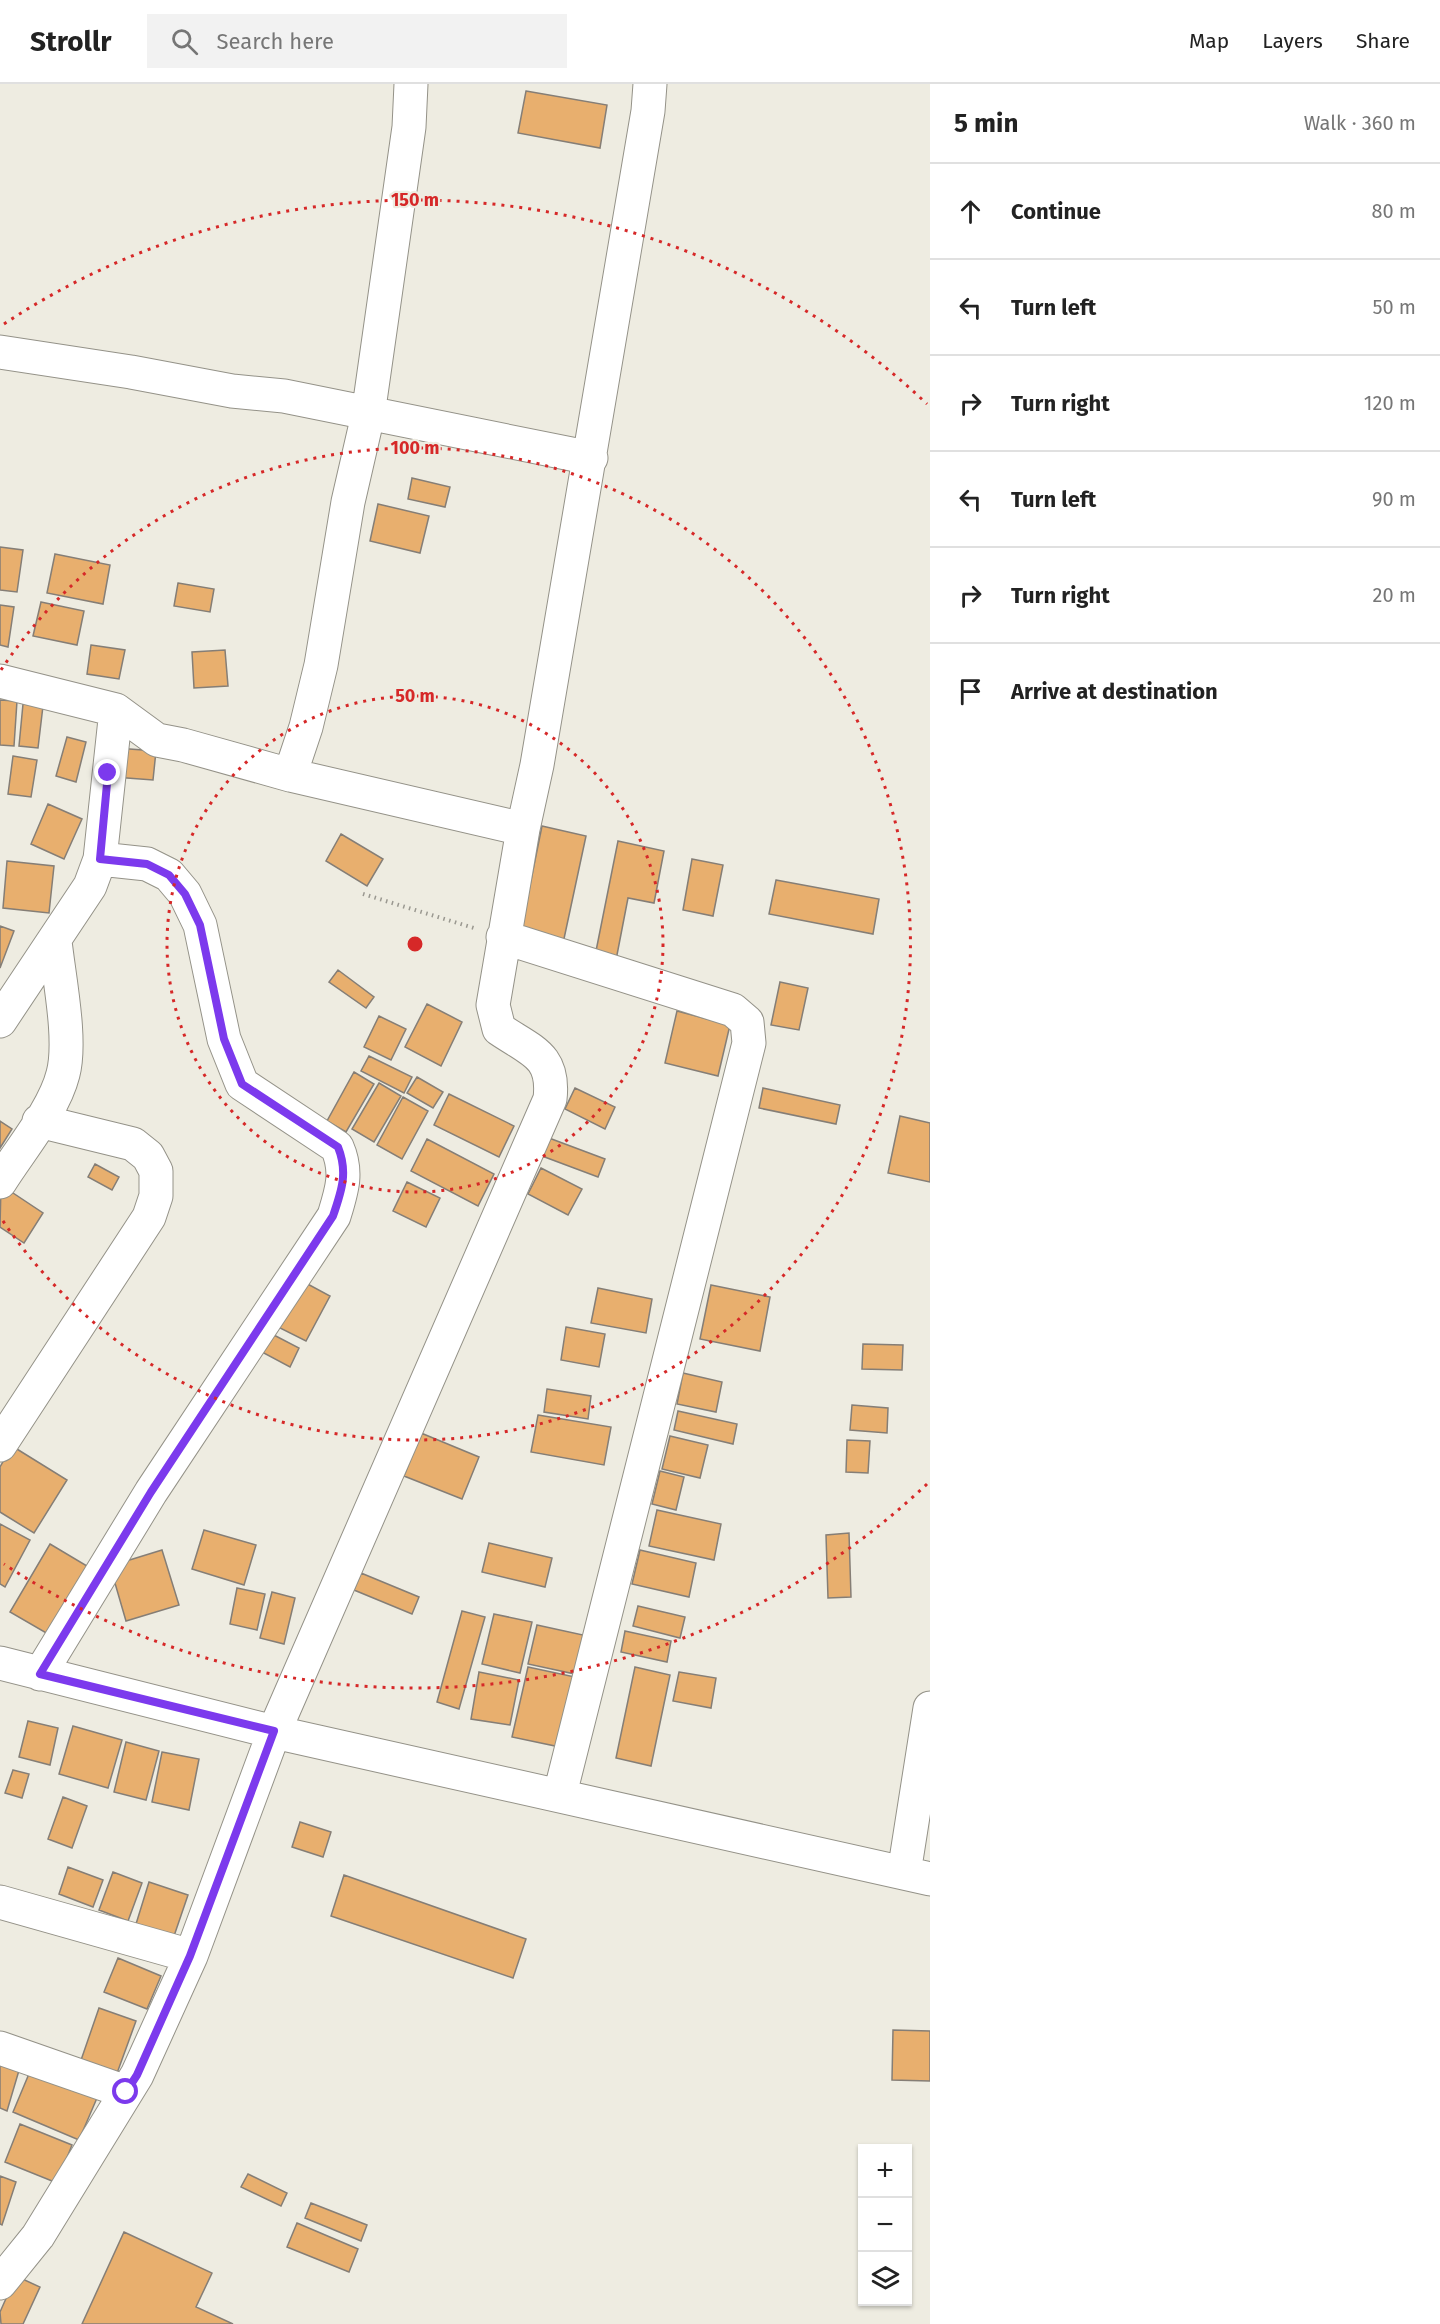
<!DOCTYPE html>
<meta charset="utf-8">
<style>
body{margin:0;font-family:"Fira Sans",sans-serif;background:#f2f2f2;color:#222}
.controls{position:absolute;right:18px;bottom:18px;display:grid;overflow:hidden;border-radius:0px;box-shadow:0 2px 4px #0004}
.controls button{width:54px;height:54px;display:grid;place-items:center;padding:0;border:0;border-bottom:2px solid #e0e0e0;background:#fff;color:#222;font:30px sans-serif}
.stop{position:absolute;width:18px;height:18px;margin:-14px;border:4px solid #7c3aed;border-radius:50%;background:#fff}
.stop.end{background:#7c3aed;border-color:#fff;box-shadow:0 2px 6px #0008}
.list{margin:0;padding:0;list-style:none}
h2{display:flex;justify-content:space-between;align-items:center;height:78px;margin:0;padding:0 24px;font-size:26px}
h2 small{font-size:20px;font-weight:400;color:#767676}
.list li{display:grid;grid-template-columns:39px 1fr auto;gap:18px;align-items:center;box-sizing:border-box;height:96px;padding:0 24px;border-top:2px solid #e0e0e0}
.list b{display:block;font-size:22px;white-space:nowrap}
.list em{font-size:20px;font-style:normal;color:#767676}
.icon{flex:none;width:33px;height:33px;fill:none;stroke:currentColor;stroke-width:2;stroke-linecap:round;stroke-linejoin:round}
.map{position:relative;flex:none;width:930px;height:2240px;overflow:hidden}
header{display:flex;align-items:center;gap:36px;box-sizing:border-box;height:84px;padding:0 30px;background:#fff;border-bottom:2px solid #e0e0e0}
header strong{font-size:28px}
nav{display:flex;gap:33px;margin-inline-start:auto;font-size:21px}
.search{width:420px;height:54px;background:#f2f2f2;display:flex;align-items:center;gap:15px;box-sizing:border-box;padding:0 21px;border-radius:0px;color:#767676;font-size:22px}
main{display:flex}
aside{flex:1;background:#fff}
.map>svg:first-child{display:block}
.building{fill:#e8af6e;stroke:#857e76;stroke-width:1.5}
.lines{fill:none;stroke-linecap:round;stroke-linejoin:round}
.street-casing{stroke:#949288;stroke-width:35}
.path{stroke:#9a9890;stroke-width:4;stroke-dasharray:1.5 4.5;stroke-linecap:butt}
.street{stroke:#fff;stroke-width:33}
.route{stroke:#7c3aed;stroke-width:8}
.ring{fill:none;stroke:#d62828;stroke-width:3;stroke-dasharray:3 6}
.centre{fill:#d62828;stroke:#eeece1;stroke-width:3}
.ring-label{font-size:18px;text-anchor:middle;font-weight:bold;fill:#d62828;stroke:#eeece1;stroke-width:4.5;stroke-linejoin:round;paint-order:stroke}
</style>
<header>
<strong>Strollr</strong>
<div class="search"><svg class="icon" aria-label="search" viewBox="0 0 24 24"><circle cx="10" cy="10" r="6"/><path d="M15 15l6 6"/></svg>Search here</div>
<nav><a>Map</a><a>Layers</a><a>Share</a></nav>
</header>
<main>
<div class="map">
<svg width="930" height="2240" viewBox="0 0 930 2240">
<rect width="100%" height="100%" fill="#eeece1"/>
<path class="building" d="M526,7L607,21L600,64L518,49Z
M412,394L450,403L445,423L408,415Z
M378,420L429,432L420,469L370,457Z
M0,463L23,466L17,508L0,506Z
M55,470L110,481L103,520L47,509Z
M178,499L214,505L210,528L174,522Z
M41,518L84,527L77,561L33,552Z
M0,521L14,523L8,563L0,561Z
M91,561L125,566L119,595L87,590Z
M225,566L228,602L194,604L192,568Z
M0,616L17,617L14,662L0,661Z
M23,620L43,622L38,664L19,662Z
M67,653L86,658L76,698L56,692Z
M116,664L156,667L153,696L114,693Z
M13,672L37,676L31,713L8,710Z
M48,720L82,735L64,775L31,760Z
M542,742L586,752L562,864L519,855Z
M341,750L383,775L367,802L326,777Z
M618,757L664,767L654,819L628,814L616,876L595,872Z
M692,775L723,781L713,832L683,826Z
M7,777L54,782L49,829L3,824Z
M776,796L879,815L873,850L769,830Z
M0,842L14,847L0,884Z
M338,886L374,913L366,924L329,898Z
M780,898L808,904L799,946L771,941Z
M427,920L462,938L441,982L405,963Z
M677,927L730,941L718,992L665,979Z
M379,932L406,945L391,976L364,963Z
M369,972L412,993L404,1009L361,987Z
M354,988L374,1000L346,1048L327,1037Z
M417,993L443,1008L433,1024L407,1009Z
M379,999L401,1012L374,1058L352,1045Z
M575,1004L615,1023L605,1045L565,1025Z
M763,1004L840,1021L836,1040L759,1024Z
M449,1010L514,1042L499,1073L434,1041Z
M403,1013L428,1027L402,1075L377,1061Z
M900,1032L930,1039V1098L888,1089Z
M0,1037L12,1045L0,1064Z
M549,1054L605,1075L598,1093L542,1072Z
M427,1055L494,1090L478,1122L411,1087Z
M95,1080L119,1093L112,1106L88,1093Z
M541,1084L582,1105L568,1131L528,1110Z
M407,1098L440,1114L426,1143L393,1127Z
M1,1101L43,1129L24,1159L0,1143Z
M302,1197L330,1212L306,1257L278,1243Z
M711,1201L770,1213L760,1267L700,1255Z
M598,1204L652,1215L646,1249L591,1239Z
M566,1243L605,1250L599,1283L561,1276Z
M270,1249L299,1264L290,1283L260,1267Z
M863,1260L903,1261L902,1286L862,1285Z
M683,1289L722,1298L716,1328L677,1320Z
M547,1305L591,1312L588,1335L544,1328Z
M852,1321L888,1324L887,1349L850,1346Z
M678,1327L737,1340L733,1360L674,1346Z
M538,1331L611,1343L604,1381L531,1368Z
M421,1349L479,1373L462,1415L404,1392Z
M670,1352L708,1361L700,1394L662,1385Z
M847,1356L870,1357L868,1389L846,1388Z
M12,1362L67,1396L34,1449L0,1428V1383Z
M660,1387L684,1393L676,1426L652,1420Z
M657,1426L721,1440L714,1476L649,1462Z
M0,1440L30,1456L5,1503L0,1500Z
M204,1446L256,1461L244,1501L192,1485Z
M849,1449L851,1513L828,1514L826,1451Z
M489,1459L552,1474L545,1503L482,1488Z
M50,1460L87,1482L48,1550L10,1528Z
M162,1466L179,1521L126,1537L110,1482Z
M640,1466L696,1479L689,1513L632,1500Z
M361,1489L419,1513L412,1530L354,1506Z
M237,1504L265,1510L257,1546L230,1540Z
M272,1508L295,1514L284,1560L260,1554Z
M638,1522L685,1533L680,1554L633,1542Z
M462,1527L485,1533L459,1625L437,1618Z
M494,1530L532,1538L520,1589L482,1580Z
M537,1541L583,1551L575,1590L528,1580Z
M625,1547L671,1557L667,1578L621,1568Z
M528,1583L575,1593L560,1663L512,1653Z
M635,1583L670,1591L651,1682L616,1674Z
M479,1588L519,1596L510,1641L471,1635Z
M679,1588L716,1594L711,1624L673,1617Z
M28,1637L58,1644L50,1681L19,1673Z
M73,1642L122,1656L108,1704L59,1690Z
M126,1658L159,1667L146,1716L114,1708Z
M162,1668L199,1675L189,1726L152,1718Z
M13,1686L29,1690L22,1714L5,1709Z
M63,1713L87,1722L72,1764L48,1755Z
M300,1738L331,1748L323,1773L292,1763Z
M68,1783L103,1796L93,1823L59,1810Z
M113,1788L142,1799L128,1837L99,1826Z
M344,1791L526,1855L513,1894L331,1832Z
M149,1798L188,1811L174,1852L136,1840Z
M118,1874L161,1892L147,1925L104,1908Z
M99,1924L136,1937L116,1992L80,1979Z
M893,1946L930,1947V1997L892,1996Z
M0,1977L20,1983L7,2027L0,2024Z
M31,1985L97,2014L79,2056L13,2028Z
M20,2040L72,2061L57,2099L5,2078Z
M248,2090L287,2109L281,2122L241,2103Z
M0,2092L16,2098L2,2141L0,2140Z
M311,2119L367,2141L361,2157L305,2134Z
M297,2139L358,2165L349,2188L287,2163Z
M124,2148L212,2189L196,2223L233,2240H82Z
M16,2192L40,2203L23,2240H1L0,2228Z"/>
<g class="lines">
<defs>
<path id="street" d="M0,268L131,288L232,307L284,312L591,374
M0,597L116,626L157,656L183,661L290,691L523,745
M290,691L306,643L321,581L348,418L368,331L409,43L411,0
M503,853L733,926L747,938L749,959L560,1710
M0,937L90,802L100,775L116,626
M0,1098C20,1066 54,1026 63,990C72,956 59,894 55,857
M0,1361L149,1133L156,1112V1087L148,1072L133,1060L39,1037
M0,1579L274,1648L930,1795
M40,1590L151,1408L334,1132C342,1106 348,1088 337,1063L242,1000L224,955L200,841L185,810L169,791L147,780L100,775
M904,1789L930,1624
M0,1818L191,1872
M0,1964L126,2008
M0,2199L38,2152L137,1991L191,1872L274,1648L550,1015C555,971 531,967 499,945L493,921L523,745L537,681L648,27L650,0"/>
</defs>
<use href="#street" class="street-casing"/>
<path class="path" d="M363,810L474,844"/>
<use href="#street" class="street"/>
</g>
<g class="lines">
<path class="route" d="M108,689L100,775L147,780L169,791L185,810L200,841L224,955L242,1000L338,1063C348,1088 342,1106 333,1132L151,1408L40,1590L274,1647L190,1872L137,1991L126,2008"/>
</g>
<g class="ring">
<circle cx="415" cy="860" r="248"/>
<path d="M1 586A496 496 0 1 1 1 1134"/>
<path d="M927 1400A744 744 0 0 1 4 1480M4 240A744 744 0 0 1 927 320"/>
</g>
<circle cx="415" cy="860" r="9" class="centre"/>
<g class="ring-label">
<text x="415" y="122">150 m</text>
<text x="415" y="370">100 m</text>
<text x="415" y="618">50 m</text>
</g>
</svg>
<div class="controls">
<button>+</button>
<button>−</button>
<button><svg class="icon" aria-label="layers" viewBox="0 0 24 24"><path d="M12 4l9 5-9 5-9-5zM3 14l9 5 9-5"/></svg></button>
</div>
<div class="stop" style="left:126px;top:2008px"></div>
<div class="stop end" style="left:108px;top:689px"></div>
</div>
<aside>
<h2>5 min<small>Walk · 360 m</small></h2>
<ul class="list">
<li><svg class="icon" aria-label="ahead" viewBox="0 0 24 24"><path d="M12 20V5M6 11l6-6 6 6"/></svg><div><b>Continue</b></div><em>80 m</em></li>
<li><svg class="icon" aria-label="left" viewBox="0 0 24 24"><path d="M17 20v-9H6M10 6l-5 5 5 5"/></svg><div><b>Turn left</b></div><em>50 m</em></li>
<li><svg class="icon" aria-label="right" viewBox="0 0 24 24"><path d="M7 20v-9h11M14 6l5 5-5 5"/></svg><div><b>Turn right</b></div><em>120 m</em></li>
<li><svg class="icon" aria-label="left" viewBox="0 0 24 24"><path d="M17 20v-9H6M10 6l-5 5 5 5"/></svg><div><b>Turn left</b></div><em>90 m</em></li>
<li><svg class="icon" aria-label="right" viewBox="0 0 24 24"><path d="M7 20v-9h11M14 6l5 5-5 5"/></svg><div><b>Turn right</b></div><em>20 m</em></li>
<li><svg class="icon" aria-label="arrive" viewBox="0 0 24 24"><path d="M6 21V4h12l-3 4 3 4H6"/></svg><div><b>Arrive at destination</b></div></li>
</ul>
</aside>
</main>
